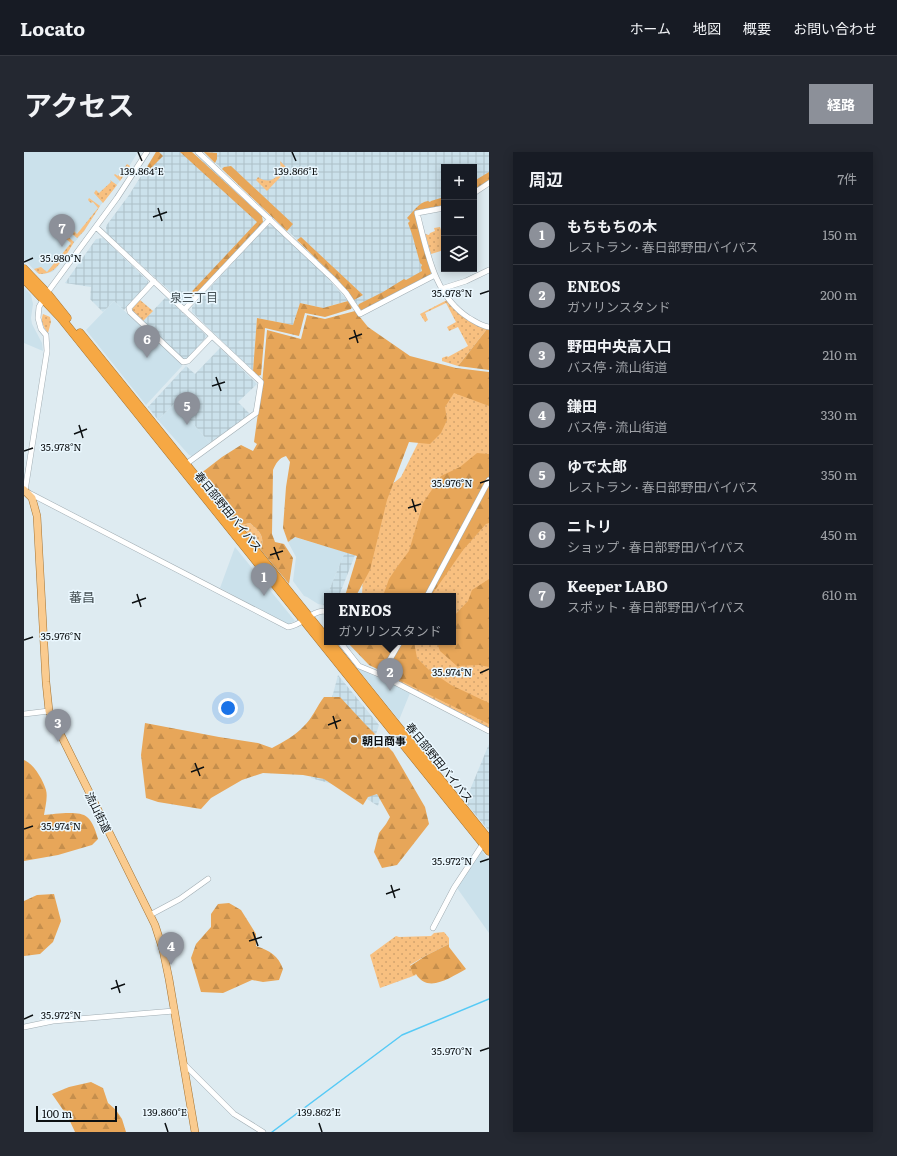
<!DOCTYPE html>
<html lang="ja">
<meta charset="utf-8">
<style>
body{margin:0;font-family:Literata,"Noto Sans JP",serif;background:#242831;color:#f1f3f6}
.controls{position:absolute;right:12px;top:12px;display:grid;overflow:hidden;border-radius:0px;box-shadow:0 2px 10px #0003}
.controls button{width:36px;height:36px;display:grid;place-items:center;padding:0;border:0;border-bottom:1px solid #363941;background:#171b24;color:#f1f3f6;font:20px sans-serif}
.scale{position:absolute;left:12px;bottom:10px;width:81px;box-sizing:border-box;padding-left:4px;border:2px solid #0c1012;border-top:0;font-size:11px;line-height:14px;white-space:nowrap;color:#0c1012;-webkit-text-stroke:3px #ebf8ff;paint-order:stroke}
.you{position:absolute;left:204px;top:556px;width:14px;height:14px;margin:-10px;border:3px solid #fff;border-radius:50%;background:#1a73e8;box-shadow:0 0 0 6px #1a73e833}
.badge{display:grid;place-items:center;width:26px;height:26px;border-radius:50%;background:#8c9099;color:#fff;font-size:13px;font-weight:700}
.pin{position:absolute;translate:-50% -33px;filter:drop-shadow(0 1px 2px #0008)}
.pin::after{content:'';position:absolute;top:21px;width:14px;height:12px;background:inherit;clip-path:polygon(0 0,100% 0,50% 100%)}
.popup{position:absolute;left:300px;top:441px;width:132px;height:52px;box-sizing:border-box;display:grid;place-content:center;border-radius:0px;background:#171b24;filter:drop-shadow(0 1px 3px #0005);font-size:13px;white-space:nowrap;color:#9ea1a6}
.popup b{font-size:15px;color:#f1f3f6}
.popup::after{content:'';position:absolute;left:50%;top:100%;margin-left:-8px;border:8px solid transparent;border-top-color:#171b24}
.list{margin:0;padding:0;list-style:none}
h2{display:flex;justify-content:space-between;align-items:center;height:52px;margin:0;padding:0 16px;font-size:17px}
h2 small{font-size:13px;font-weight:400;color:#9ea1a6}
.list li{display:grid;grid-template-columns:26px 1fr auto;gap:12px;align-items:center;box-sizing:border-box;height:60px;padding:0 16px;border-top:1px solid #363941}
.list b{display:block;font-size:15px;white-space:nowrap}
.list p{margin:0;font-size:13px;white-space:nowrap;color:#9ea1a6}
.list em{font-size:13px;font-style:normal;color:#9ea1a6}
.icon{flex:none;width:22px;height:22px;fill:none;stroke:currentColor;stroke-width:2;stroke-linecap:round;stroke-linejoin:round}
.map{position:relative;flex:none;width:465px;height:980px;overflow:hidden;border-radius:0px}
header{display:flex;align-items:center;gap:24px;box-sizing:border-box;height:56px;padding:0 20px;background:#171b24;border-bottom:1px solid #363941}
header strong{font-size:19px}
nav{display:flex;gap:22px;margin-inline-start:auto;font-size:14px}
.intro{display:flex;align-items:center;justify-content:space-between;box-sizing:border-box;height:96px;padding:0 24px}
h1{margin:0;font-size:28px}
.button{padding:10px 18px;border-radius:0px;background:#8c9099;color:#fff;font-size:14px;font-weight:700}
main{display:flex;gap:24px;padding:0 24px}
aside{flex:1;background:#171b24;border-radius:0px;box-shadow:0 2px 10px #0003}
.map>svg:first-child{display:block}
.built{fill:#cbe1eb}
.industrial{fill:url(#industrial-grid)}
.grass{fill:url(#grass-dots)}
.forest{fill:url(#forest-firs)}
.lines{fill:none;stroke-linecap:round;stroke-linejoin:round}
.stream{stroke:#56caf6;stroke-width:1.5}
.minor-casing{stroke:#a1adb3;stroke-width:6}
.major-casing{stroke:#a47332;stroke-width:8}
.highway-casing{stroke:#a47332;stroke-width:9}
.minor{stroke:#fff;stroke-width:5}
.major{stroke:#facb8f;stroke-width:7}
.highway{stroke:#f6a844;stroke-width:8}
.ticks{fill:none;stroke:#0c1012;stroke-width:1.5}
.poi-dot{fill:#77552d;stroke:#ebf8ff;stroke-width:1.5}
.labels{text-anchor:middle;dominant-baseline:central;stroke-width:3;stroke-linejoin:round;paint-order:stroke}
.street-label{font-size:11px;fill:#0c1012;stroke:#ebf8ff}
.poi-label{font-size:11px;font-weight:bold;fill:#0c1012;stroke:#ebf8ff;text-anchor:start}
.neighbourhood-label{font-size:12px;fill:#465156;stroke:#ebf8ff}
.quarter-label{font-size:13px;fill:#465156;stroke:#ebf8ff}
.ticks-label{font-size:10px;text-anchor:middle;fill:#0c1012;stroke:#ebf8ff;stroke-width:3;stroke-linejoin:round;paint-order:stroke}
</style>
<header>
<strong>Locato</strong>
<nav><a>ホーム</a><a>地図</a><a>概要</a><a>お問い合わせ</a></nav>
</header>
<div class="intro"><h1>アクセス</h1><a class="button">経路</a></div>
<main>
<div class="map">
<svg width="465" height="980" viewBox="0 0 465 980">
<defs>
<pattern id="industrial-grid" width="8" height="8" patternUnits="userSpaceOnUse"><rect width="8" height="8" fill="#cbe1eb"/><path d="M0 4h8M4 0v8" fill="none" stroke="#adc0c8"/></pattern>
<pattern id="grass-dots" width="8" height="8" patternUnits="userSpaceOnUse"><rect width="8" height="8" fill="#f8c080"/><path d="M2 2h.1M6 6h.1" fill="none" stroke="#d3a46e" stroke-width="1.8" stroke-linecap="round"/></pattern>
<pattern id="forest-firs" width="22" height="20" patternUnits="userSpaceOnUse"><rect width="22" height="20" fill="#e7a659"/><path d="M5 1l3.5 6h-7zM16 11l3.5 6h-7z" fill="#c58e4c"/></pattern>
</defs>
<rect width="100%" height="100%" fill="#deebf1"/>
<path class="built" d="M0,0H114L96,29L76,54L60,79L45,97L32,117L28,120L20,122L13,121L0,107Z
M0,135L7,143L9,152L7,166L8,172L18,191L19,199L0,191Z
M90,149L157,212L158,214L122,253L62,178Z
M151,251L186,291L168,304L165,303L134,268Z
M270,385L321,400L299,453L294,452L283,445L280,444L269,429L272,405L264,390Z
M211,395L271,469L265,472L261,471L196,436Z
M332,515L386,541L375,568Z
M458,699L465,708V781L433,736V734Z"/>
<path class="industrial" d="M132,0H168L194,22L239,70L164,151H159L82,81V74L105,43Z
M180,0H465V29L450,38V15H420V53L390,59L407,121L337,158L325,141L301,114Z
M248,73L298,120L324,149L299,156L276,151L269,173L233,166L229,219L168,160V155L243,74Z
M79,86L124,129V132L100,158L90,149L79,160L66,147L67,135L41,131L72,87Z
M142,145L183,184L163,208H160L119,169Z
M196,196L233,232L214,250L226,262L186,291L151,251L134,268L124,255L162,214L171,222Z
M321,400L331,403L315,444H303V455L299,453Z
M314,523L355,573L336,630L357,641L354,654L329,638L287,626Z
M465,592V679L441,650Z"/>
<path class="grass" d="M256,9L264,17L243,39L232,28L234,25C243,32 252,28 257,19Z
M100,10L106,14L96,29L90,23L91,22L94,24L103,12Z
M86,28L93,33L79,51L70,41L72,38L75,41L87,30Z
M65,46L76,54L60,79L53,86L41,76L42,74L49,80L50,79L53,82L74,56L69,50L67,51L64,48Z
M416,75L420,87V98L407,102L401,82L405,83L406,81L411,79L410,76Z
M38,80H39L50,90L41,105L38,102L47,91L36,82Z
M36,104L39,107C32,116 28,122 15,122L10,117L17,115L23,120Z
M116,148L129,159L119,169L108,159V157Z
M423,148C437,164 444,168 463,177L434,214L418,209V206L423,204L424,205L444,194L434,175L425,179L423,175L432,170L422,151L401,161L404,168L401,170L396,162Z
M19,162L26,165L27,170L24,181C20,175 16,170 19,162Z
M465,220V327L400,444H338L339,422L366,334L377,325L425,229Z
M465,333V576L362,523L361,521L379,490H429V444H404Z
M226,371C236,380 241,384 237,398L217,373Z
M420,780L425,786V792L403,803L386,813L392,823L356,836L346,803L372,784L375,785L407,784L410,781Z"/>
<path class="forest" d="M132,0H135L139,4L126,17L123,15Z
M156,0H168L238,64L239,70L164,151H159L158,150L233,70Z
M180,0L193,1V7L191,11Z
M207,14L269,72L263,79L198,17L200,15Z
M465,20V29L450,38V29Z
M420,45V53L390,59L407,121L406,124L339,159L337,158L334,154L335,152L359,140L380,127L382,128L398,119L397,115L398,113L396,111L388,82L384,71L386,69L383,66C389,60 395,50 404,49L406,50L407,49Z
M277,85L339,143L330,148L314,128L273,88Z
M324,149L328,155L327,157L301,165L281,161L275,184L241,176L237,223L234,224L229,219L233,166L269,173L276,151L299,156Z
M331,159L344,175L386,204L432,216L465,220V254L430,241L421,255L423,268L417,281L406,292L385,290L363,348L346,418L332,444H321L333,404L271,385L264,390L259,376L262,335L266,310L262,304C255,306 252,311 249,318L248,382L251,390L260,392L269,406L265,432L237,398C241,384 236,380 226,371L217,373L176,322L198,305L217,293L229,299L233,292L230,290L238,232L243,178L277,187L283,163L301,167Z
M463,177H465V218L434,214Z
M453,301L465,302V371L462,372L439,398L407,444H359L365,427L373,415L385,399L399,351L417,324L436,315Z
M465,427V515L455,513L433,514L416,499L413,490H429V465L444,449L448,438Z
M323,490H390L393,506L405,518L427,533L465,551V572L345,513Z
M300,545H316L341,572L369,600L401,655L405,672L373,713L358,716L350,700L355,681L362,672L366,665L353,642L344,645L339,653L300,627L279,623L239,621L218,628L187,646L177,657L134,650L122,646L117,603L121,571L195,585L234,591L248,596C259,590 271,584 280,574C288,567 293,554 300,545Z
M0,608C10,612 19,628 22,638C24,645 21,656 20,663C30,662 56,658 63,665C69,670 72,680 74,687L68,693L34,703L0,709Z
M30,742L37,769L29,790L16,802L0,804V749L13,743Z
M205,751L217,758L232,782V794C246,799 254,803 259,817L255,828L239,830L228,828L199,841L177,840L167,806L172,792L187,775V762L194,752Z
M425,792V795L442,817C427,825 404,842 392,822L389,823L386,814L403,803Z
M67,930L79,936L84,951L92,958L98,967L102,980H51L44,965L28,942L45,935Z"/>
<g class="lines">
<path class="stream" d="M248,980L378,883L465,847"/>
<defs>
<path id="minor" d="M123,0L93,46L23,141L15,155L14,166L17,177L22,183L23,199L1,339L264,475C279,473 287,459 300,459L303,460
M174,0L308,126L322,141L336,162L411,123
M450,41L465,31
M420,56L393,61C403,99 410,144 445,166C452,170 457,174 465,175
M72,75L237,230L232,261L162,312
M130,129L105,156L106,160L159,210L164,209L188,184
M417,137L442,129L465,118
M160,158L246,67
M403,444L465,328
M316,490L335,514L357,523L465,579
M357,523L376,490
M0,562L25,559
M126,763L156,747L184,727
M409,776L430,736L459,692
M0,875L29,869L150,859
M160,912L210,962L239,980"/>
<path id="major" d="M0,338L8,346L13,364L22,530L25,559L131,773L139,798L145,827L171,980"/>
<path id="highway" d="M0,117L23,141L43,166
M0,127L37,166L465,699
M56,181L303,487
M306,490L465,688"/>
</defs>
<use href="#minor" class="minor-casing"/>
<use href="#major" class="major-casing"/>
<use href="#highway" class="highway-casing"/>
<use href="#minor" class="minor"/>
<use href="#major" class="major"/>
<use href="#highway" class="highway"/>
</g>
<path class="ticks" d="M114,0L118,9M268,0L272,9M134,56L138,69M129,65L143,60M0,110L9,106M456,142L465,139M330,178L334,191M325,187L338,182M192,225L197,239M188,234L201,230M55,273L59,286M50,282L63,277M0,299L9,296M456,331L465,328M388,347L392,360M384,356L397,352M250,395L255,408M246,403L259,399M113,442L117,455M108,451L122,446M0,488L9,485M456,521L465,517M309,564L313,577M304,573L317,568M171,611L176,624M167,620L180,615M0,677L9,674M456,710L465,707M367,733L371,746M362,742L376,737M229,780L234,794M225,789L238,785M92,828L96,841M87,837L101,832M0,867L9,863M456,899L465,896M141,971L144,980M295,971L298,980"/>
<circle class="poi-dot" cx="330" cy="588" r="4"/>
<g class="labels">
<g class="street-label">
<text transform="translate(205 359) rotate(51)">春日部野田バイパス</text>
<text transform="translate(416 610) rotate(51)">春日部野田バイパス</text>
<text transform="translate(75 660) rotate(64)">流山街道</text>
</g>
<g class="poi-label">
<text x="338" y="588">朝日商事</text>
</g>
<g class="neighbourhood-label">
<text x="170" y="145">泉三丁目</text>
</g>
<g class="quarter-label">
<text x="58" y="444">蕃昌</text>
</g>
</g>
<g class="ticks-label">
<text x="118" y="23">139.864°E</text>
<text x="272" y="23">139.866°E</text>
<text x="37" y="110">35.980°N</text>
<text x="428" y="145">35.978°N</text>
<text x="37" y="299">35.978°N</text>
<text x="428" y="335">35.976°N</text>
<text x="37" y="488">35.976°N</text>
<text x="428" y="524">35.974°N</text>
<text x="37" y="678">35.974°N</text>
<text x="428" y="713">35.972°N</text>
<text x="37" y="867">35.972°N</text>
<text x="428" y="903">35.970°N</text>
<text x="141" y="964">139.860°E</text>
<text x="295" y="964">139.862°E</text>
</g>
</svg>
<div class="controls">
<button>+</button>
<button>−</button>
<button><svg class="icon" aria-label="layers" viewBox="0 0 24 24"><path d="M12 4l9 5-9 5-9-5zM3 14l9 5 9-5"/></svg></button>
</div>
<div class="scale">100 m</div>
<div class="you"></div>
<div class="pin badge" style="left:240px;top:444px">1</div>
<div class="pin badge" style="left:366px;top:539px">2</div>
<div class="popup"><b>ENEOS</b>ガソリンスタンド</div>
<div class="pin badge" style="left:34px;top:590px">3</div>
<div class="pin badge" style="left:147px;top:813px">4</div>
<div class="pin badge" style="left:163px;top:273px">5</div>
<div class="pin badge" style="left:123px;top:206px">6</div>
<div class="pin badge" style="left:38px;top:95px">7</div>
</div>
<aside>
<h2>周辺<small>7件</small></h2>
<ul class="list">
<li><span class="badge">1</span><div><b>もちもちの木</b><p>レストラン · 春日部野田バイパス</p></div><em>150 m</em></li>
<li><span class="badge">2</span><div><b>ENEOS</b><p>ガソリンスタンド</p></div><em>200 m</em></li>
<li><span class="badge">3</span><div><b>野田中央高入口</b><p>バス停 · 流山街道</p></div><em>210 m</em></li>
<li><span class="badge">4</span><div><b>鎌田</b><p>バス停 · 流山街道</p></div><em>330 m</em></li>
<li><span class="badge">5</span><div><b>ゆで太郎</b><p>レストラン · 春日部野田バイパス</p></div><em>350 m</em></li>
<li><span class="badge">6</span><div><b>ニトリ</b><p>ショップ · 春日部野田バイパス</p></div><em>450 m</em></li>
<li><span class="badge">7</span><div><b>Keeper LABO</b><p>スポット · 春日部野田バイパス</p></div><em>610 m</em></li>
</ul>
</aside>
</main>
